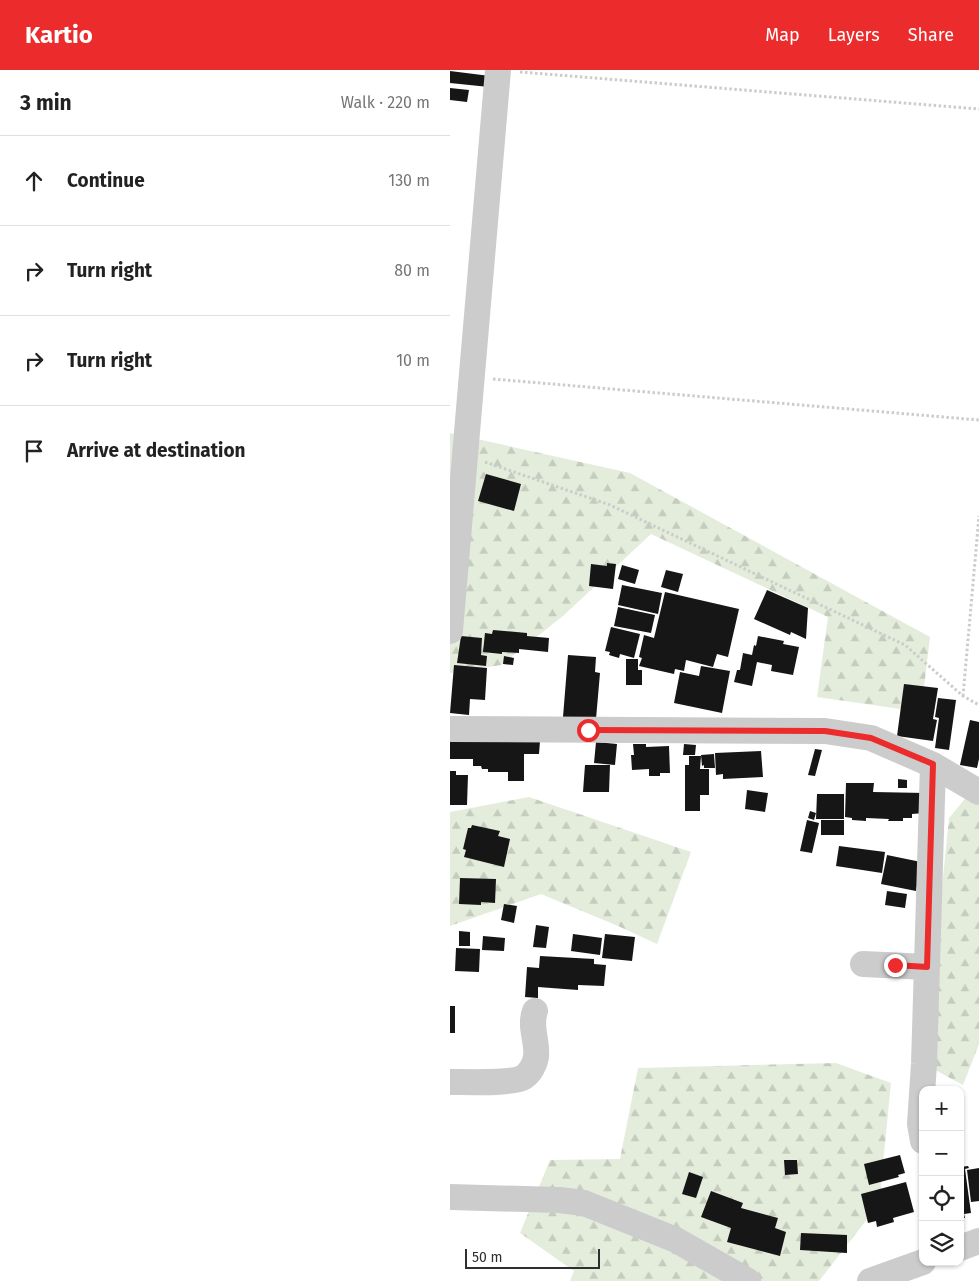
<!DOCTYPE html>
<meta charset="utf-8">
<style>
body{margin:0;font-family:"Fira Sans",sans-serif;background:#f6f6f6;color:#222}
.controls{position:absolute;right:15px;bottom:15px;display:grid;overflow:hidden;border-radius:10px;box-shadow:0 1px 4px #0004}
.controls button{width:45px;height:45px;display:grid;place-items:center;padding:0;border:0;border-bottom:1px solid #e0e0e0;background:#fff;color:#222;font:25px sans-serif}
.scale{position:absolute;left:15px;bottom:12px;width:135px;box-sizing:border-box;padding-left:5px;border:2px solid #2f2f2f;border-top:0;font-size:14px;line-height:18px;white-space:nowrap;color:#2f2f2f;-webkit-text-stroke:4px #fff;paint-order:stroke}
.stop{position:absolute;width:15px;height:15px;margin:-11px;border:4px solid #eb2b2c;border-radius:50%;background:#fff}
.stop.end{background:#eb2b2c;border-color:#fff;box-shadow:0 1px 5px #0008}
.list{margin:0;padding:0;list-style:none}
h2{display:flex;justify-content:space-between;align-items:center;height:65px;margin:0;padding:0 20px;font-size:21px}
h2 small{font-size:16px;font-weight:400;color:#767676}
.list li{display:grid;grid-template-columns:32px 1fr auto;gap:15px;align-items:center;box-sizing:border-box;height:90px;padding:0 20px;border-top:1px solid #e0e0e0}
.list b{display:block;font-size:19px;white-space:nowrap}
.list em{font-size:16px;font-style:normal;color:#767676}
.icon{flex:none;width:28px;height:28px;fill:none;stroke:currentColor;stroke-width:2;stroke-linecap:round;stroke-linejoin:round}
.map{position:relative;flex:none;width:529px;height:1211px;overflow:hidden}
header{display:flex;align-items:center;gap:30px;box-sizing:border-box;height:70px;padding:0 25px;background:#eb2b2c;color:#fff}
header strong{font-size:24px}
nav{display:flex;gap:28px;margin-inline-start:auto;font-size:18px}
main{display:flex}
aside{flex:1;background:#fff}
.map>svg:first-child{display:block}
.forest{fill:url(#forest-firs)}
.building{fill:#161616}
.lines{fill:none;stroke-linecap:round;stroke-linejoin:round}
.path{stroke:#ccc;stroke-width:3;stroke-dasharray:2.5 2.5;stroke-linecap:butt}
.minor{stroke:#ccc;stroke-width:26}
.route{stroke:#eb2b2c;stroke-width:6}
</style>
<header>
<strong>Kartio</strong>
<nav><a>Map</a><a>Layers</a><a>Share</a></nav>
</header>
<main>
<aside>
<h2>3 min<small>Walk · 220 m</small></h2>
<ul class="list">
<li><svg class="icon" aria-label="ahead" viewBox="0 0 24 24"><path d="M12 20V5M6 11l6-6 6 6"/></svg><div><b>Continue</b></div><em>130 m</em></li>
<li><svg class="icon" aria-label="right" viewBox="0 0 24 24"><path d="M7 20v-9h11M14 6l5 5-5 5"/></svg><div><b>Turn right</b></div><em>80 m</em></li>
<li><svg class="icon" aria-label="right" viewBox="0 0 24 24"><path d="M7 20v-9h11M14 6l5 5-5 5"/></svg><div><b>Turn right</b></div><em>10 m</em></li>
<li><svg class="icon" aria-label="arrive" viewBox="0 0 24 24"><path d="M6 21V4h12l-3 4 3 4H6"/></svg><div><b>Arrive at destination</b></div></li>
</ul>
</aside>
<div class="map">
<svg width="529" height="1211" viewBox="0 0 529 1211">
<defs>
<pattern id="forest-firs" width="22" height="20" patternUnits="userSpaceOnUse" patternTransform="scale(1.25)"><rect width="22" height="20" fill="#e4eddc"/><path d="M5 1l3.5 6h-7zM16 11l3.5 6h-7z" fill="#c4ccbd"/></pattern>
</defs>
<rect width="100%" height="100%" fill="#fff"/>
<path class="forest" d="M0,363L180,403L480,567L471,642L367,627L378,547L201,464L113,546L51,595L0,603Z
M529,712V974L513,1015L474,994L499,748Z
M79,727L241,782L207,874L168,856L91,824L0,856V742Z
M386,993L441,1013L429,1134L369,1211H120L124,1201L70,1163L100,1090L170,1089L188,998Z"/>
<path class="building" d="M0,1L40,6L39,17L0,13Z
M0,18L19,20L17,32L0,30Z
M36,404L71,414L64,441L28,431Z
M157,493L166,494L163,519L139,516L141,494L157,496Z
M172,495L189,500L185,514L168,509Z
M216,500L233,504L228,522L211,517Z
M172,515L212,523L208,544L168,535Z
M317,520L358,538L356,569L341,562L340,565L304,549Z
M215,522L289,539L278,587L267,584L263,597L236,590L234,601L225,599L224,604L189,596L192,588L189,587L194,565L204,568Z
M168,537L205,545L201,563L164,556Z
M161,557L190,564L184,588L170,584L169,588L159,585L160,582L155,581Z
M43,560L77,563V566L99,568L98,582L69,579V583L52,582V584L33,582L35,563L42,564Z
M11,566L32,568L31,585L37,586L36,596L7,593Z
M308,566L334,571L333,574L349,577L343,605L321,601L322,595L307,592L302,616L284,612L287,600H290L293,583L302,585L304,575L306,576Z
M118,585L146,587L145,602L150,603L146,649L113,647Z
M54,586L64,588L63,595L53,594Z
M176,589H188V600H192V615H176Z
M4,595L37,598L35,630L20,629L19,645L0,643Z
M251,596L280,601L272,643L224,633L230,602L249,606Z
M454,614L488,618L483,649L487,650L483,671L447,666Z
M488,628L506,630L499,680L485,678L489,648L485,647Z
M520,650L529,652V689L527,698L510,695Z
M0,671H90L89,684H74V711H58V702H38V699H32L31,696H23V689H0Z
M146,672L167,674L165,695L144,693Z
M183,674H196V677L219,676L220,703H210V706H199V699L182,700L181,685H184Z
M234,674L246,675L245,685H233Z
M365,679L372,680L365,706L358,705Z
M311,681L313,707L273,709V704L266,705L265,683Z
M264,684L265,698H254V695L252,696L251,685Z
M239,686H251L250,699H259V725H250V741H235V695H239Z
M135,695H160L159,722H133Z
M0,701H6V705H18L17,735H0Z
M448,709L457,710V718H448Z
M396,713H424L423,722L475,723L474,743L462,744V748H453V751H438L439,749L416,748V751L402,750V748L395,747Z
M297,720L318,723L315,742L295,739Z
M367,724H394V749H366Z
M360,741L366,743L364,750L358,748Z
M357,750L369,753L362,783L350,781Z
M371,750H394V765H371Z
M22,755L50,761L48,766L60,769L54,797L14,787L16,780L13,779L18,758H21Z
M389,776L435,782L432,803L386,796Z
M437,785L471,792L466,821L431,814Z
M10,808L46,809L45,833L31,832V835L9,834Z
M437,821L457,824L455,838L435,835Z
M54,834L67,836L64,853L51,850Z
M86,855L99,857L96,878L83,877Z
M9,861L20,862V876H9Z
M123,864L152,868L150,885L121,881Z
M155,864L185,867L182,891L152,888Z
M33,866L55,868L54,881L32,880Z
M6,878L30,879L29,902L5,901Z
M90,886L144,889V894L156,895L154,916L128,915V920L88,917V928L75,927L77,897L89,898Z
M0,936H5V963H0Z
M450,1085L455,1103L448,1105L449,1107L419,1115L414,1094Z
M334,1090H347L348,1104L335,1105Z
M518,1096L519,1098L515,1099L521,1143L514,1144L515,1148H510V1097Z
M529,1098V1131L521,1132L517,1100Z
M239,1102L253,1107L246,1128L232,1124Z
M456,1112L464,1142L443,1148L444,1152L427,1157L426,1151L418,1153L411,1124Z
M261,1121L293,1133L291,1138L328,1148L325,1158L336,1162L330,1186L277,1172L281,1158L251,1147Z
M351,1163L397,1165V1183L350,1180Z"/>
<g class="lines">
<path class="path" d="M70,2L529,39
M43,309L529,350
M35,392L160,435L455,575L513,626L529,635
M513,626L529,446"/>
<path class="minor" d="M0,561L48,0
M0,659L375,661L421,668L483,695L529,722
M413,894L477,897
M0,1012C15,1012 63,1014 74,1007C80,1003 85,994 86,987C88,971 79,957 85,941
M473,1071L470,1054L474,994L483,695
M0,1127L109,1130L134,1133L226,1170L298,1211
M510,1178L529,1171
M420,1211L473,1192"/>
</g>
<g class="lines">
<path class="route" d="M138,660L375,661L421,668L483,694L477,897L445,895"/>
</g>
</svg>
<div class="controls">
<button>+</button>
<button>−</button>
<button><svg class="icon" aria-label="locate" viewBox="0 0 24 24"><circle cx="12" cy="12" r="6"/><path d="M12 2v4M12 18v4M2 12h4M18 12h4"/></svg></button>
<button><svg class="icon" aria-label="layers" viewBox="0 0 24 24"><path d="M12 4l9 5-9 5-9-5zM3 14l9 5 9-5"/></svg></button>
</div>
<div class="scale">50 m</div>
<div class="stop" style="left:138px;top:660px"></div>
<div class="stop end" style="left:445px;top:895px"></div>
</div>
</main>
